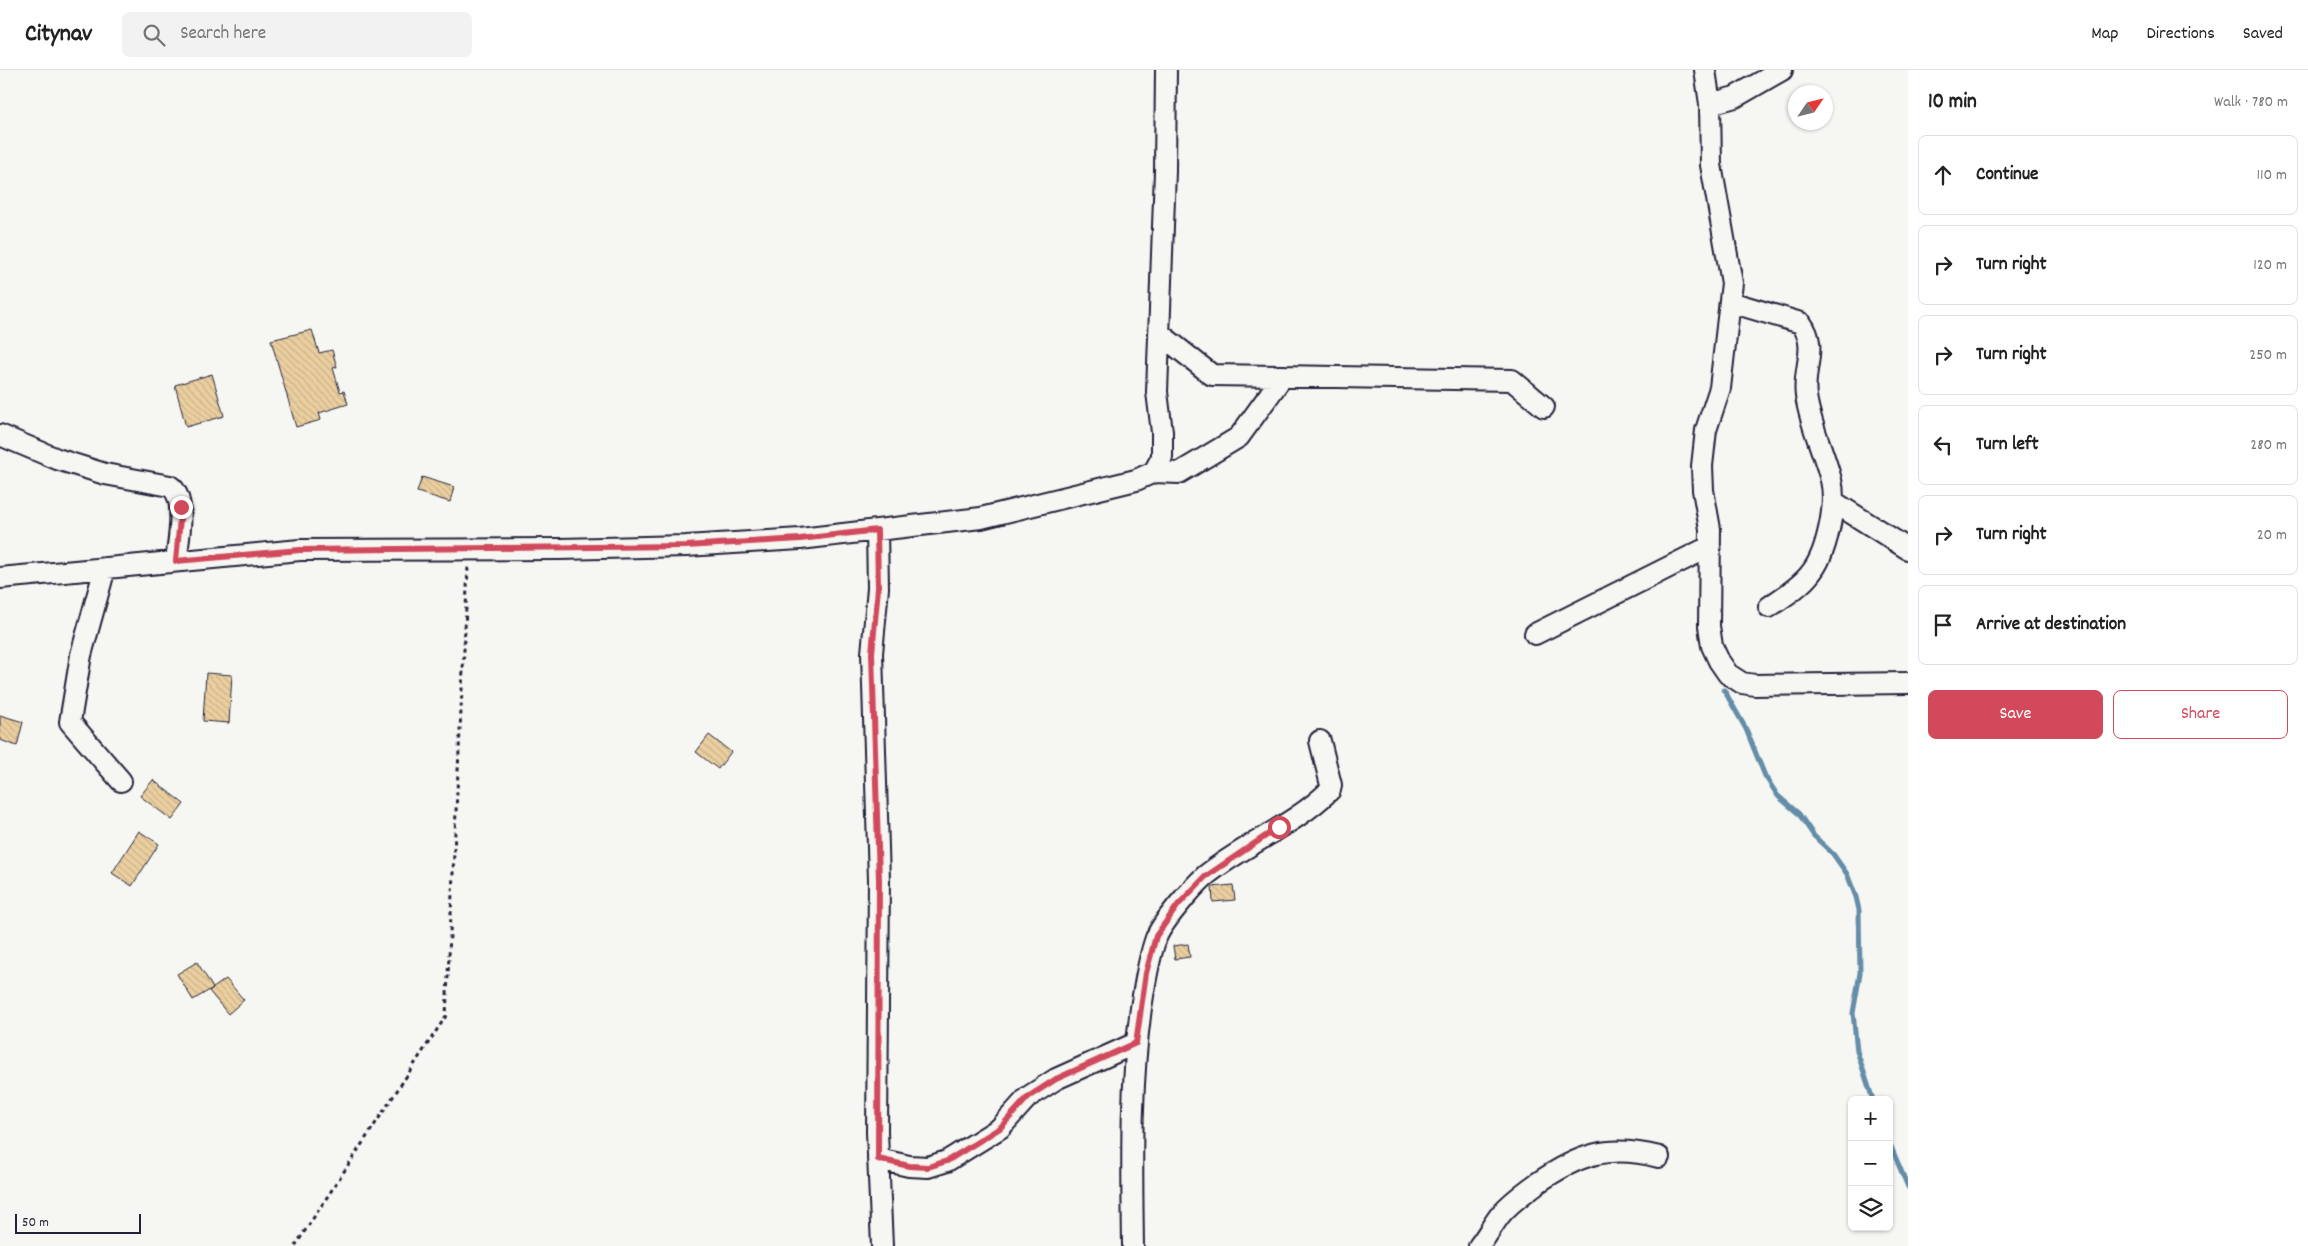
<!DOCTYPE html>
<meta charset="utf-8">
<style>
body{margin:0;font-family:Dekko,sans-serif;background:#f2f2f2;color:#222}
.controls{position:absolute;right:15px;bottom:15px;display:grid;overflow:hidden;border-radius:8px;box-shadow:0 1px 4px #0004}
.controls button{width:45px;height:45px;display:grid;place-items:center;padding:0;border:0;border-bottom:1px solid #e0e0e0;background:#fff;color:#222;font:25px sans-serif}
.compass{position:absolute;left:1788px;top:15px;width:45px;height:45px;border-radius:50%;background:#fff;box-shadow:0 1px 4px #0004;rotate:55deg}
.scale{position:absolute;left:15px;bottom:12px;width:126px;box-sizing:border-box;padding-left:5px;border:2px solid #22223b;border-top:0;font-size:14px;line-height:18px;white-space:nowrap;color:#22223b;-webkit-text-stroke:4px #f6f6f2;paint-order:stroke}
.stop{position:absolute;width:15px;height:15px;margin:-11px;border:4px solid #d1495b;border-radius:50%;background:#fff}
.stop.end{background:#d1495b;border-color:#fff;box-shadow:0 1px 5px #0008}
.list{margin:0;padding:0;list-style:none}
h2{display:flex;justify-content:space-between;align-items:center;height:65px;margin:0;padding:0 20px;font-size:21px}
h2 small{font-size:16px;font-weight:400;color:#767676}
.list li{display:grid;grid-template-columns:32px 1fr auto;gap:15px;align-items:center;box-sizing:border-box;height:80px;margin:0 10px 10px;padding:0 10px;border:1px solid #e0e0e0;border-radius:8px}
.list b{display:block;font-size:19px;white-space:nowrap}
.list em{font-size:16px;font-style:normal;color:#767676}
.actions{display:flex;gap:10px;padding:15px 20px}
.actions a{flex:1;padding:11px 0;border:1px solid #d1495b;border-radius:8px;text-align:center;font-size:18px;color:#d1495b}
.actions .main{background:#d1495b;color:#fff}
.icon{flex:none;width:28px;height:28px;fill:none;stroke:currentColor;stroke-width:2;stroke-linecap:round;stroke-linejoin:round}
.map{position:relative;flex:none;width:1908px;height:1176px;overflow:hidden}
header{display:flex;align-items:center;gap:30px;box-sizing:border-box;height:70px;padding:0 25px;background:#fff;border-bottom:1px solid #e0e0e0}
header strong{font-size:24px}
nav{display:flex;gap:28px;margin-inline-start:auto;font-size:18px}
.search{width:350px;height:45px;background:#f2f2f2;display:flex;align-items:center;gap:12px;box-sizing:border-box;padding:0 18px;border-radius:8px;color:#767676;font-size:19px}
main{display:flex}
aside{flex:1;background:#fff}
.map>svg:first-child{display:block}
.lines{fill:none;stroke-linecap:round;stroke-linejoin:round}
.stream{stroke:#648da9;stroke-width:5}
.building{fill:url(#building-back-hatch);stroke:#22223b}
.minor-casing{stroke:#22223b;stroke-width:24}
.path{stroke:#22223b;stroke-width:3;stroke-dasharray:4 4;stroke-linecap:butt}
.minor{stroke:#f6f6f2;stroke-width:20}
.route{stroke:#d1495b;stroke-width:6}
</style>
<header>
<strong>Citynav</strong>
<div class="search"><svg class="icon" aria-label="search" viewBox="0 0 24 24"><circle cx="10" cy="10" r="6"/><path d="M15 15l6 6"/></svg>Search here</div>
<nav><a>Map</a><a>Directions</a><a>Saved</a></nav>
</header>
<main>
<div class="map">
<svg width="1908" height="1176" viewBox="0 0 1908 1176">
<defs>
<pattern id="building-back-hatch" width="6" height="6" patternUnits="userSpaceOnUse" patternTransform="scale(1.25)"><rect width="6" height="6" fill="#ebcf9f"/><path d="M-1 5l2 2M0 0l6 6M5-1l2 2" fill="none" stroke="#c9b18a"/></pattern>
</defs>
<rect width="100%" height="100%" fill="#f6f6f2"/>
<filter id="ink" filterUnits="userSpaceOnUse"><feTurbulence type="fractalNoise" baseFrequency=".02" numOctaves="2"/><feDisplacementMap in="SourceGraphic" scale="10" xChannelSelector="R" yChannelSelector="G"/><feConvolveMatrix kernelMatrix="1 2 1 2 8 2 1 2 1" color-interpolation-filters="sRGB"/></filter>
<g filter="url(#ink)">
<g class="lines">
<path class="stream" d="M1724,620L1746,659L1765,706L1778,726L1799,744L1814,766L1833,784L1847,804L1856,827L1859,840L1860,903L1853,943L1857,981L1873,1030
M1889,1072L1908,1117"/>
</g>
<path class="building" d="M312,260L319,283L332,280L337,297L333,298L340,322L344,321L348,334L319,343L321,350L296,357L271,270Z
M212,304L224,346L186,357L175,315Z
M422,407L454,417L450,432L417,422Z
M206,603L232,605L229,653L203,651Z
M0,645L23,652L17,676L0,670Z
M709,665L731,682L718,699L696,682Z
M153,710L184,734L172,750L140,726Z
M139,761L159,774L132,816L112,803Z
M1233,815L1235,830L1213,832L1212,817Z
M1188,874L1190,887L1175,889L1173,876Z
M197,892L213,918L193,930L177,904Z
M226,909L244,930L228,944L209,921Z"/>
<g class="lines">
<defs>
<path id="minor" d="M1705,0L1710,34L1711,95L1732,213L1720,318L1706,360L1702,396L1703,420L1710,459L1709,556L1712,576L1719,591L1728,604L1742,613L1755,615L1908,613
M1710,34L1735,27L1782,0
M1730,232L1801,253C1819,277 1802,299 1806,326C1810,355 1824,382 1831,410C1837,434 1827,484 1810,504C1800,517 1783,527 1769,537
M1159,263L1212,305L1512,310L1544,337
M0,365L57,389L105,404L170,416C188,428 178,472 176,491
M1154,402L1179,403L1239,367L1283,306
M1834,432L1908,479
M877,460L878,518L872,583L879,810L877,1062L882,1176
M105,498L81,585L70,652L121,711
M0,508L300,480L560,479L686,476L800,469L981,448L1136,410L1154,402L1162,387V362L1157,322L1165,101L1166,0
M1535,564L1709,477
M878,1089L909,1096L928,1097L947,1091L1000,1058L1028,1027L1056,1009L1136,973
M1133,1176C1132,1097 1130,1017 1141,938C1145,914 1148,890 1156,868C1162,852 1192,818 1205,806C1244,774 1294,756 1330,720L1331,715L1320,671
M1479,1176C1487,1166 1493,1154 1501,1144C1511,1132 1524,1123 1536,1114C1579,1084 1608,1074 1659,1087"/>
</defs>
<use href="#minor" class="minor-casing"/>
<path class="path" d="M295,1176L446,946L468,497"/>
<use href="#minor" class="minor"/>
</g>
</g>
<g class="lines" filter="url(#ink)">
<path class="route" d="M181,437L176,491L300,480L686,476L800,469L877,460L878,518L872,583L879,810L878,1089L909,1096L928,1097L947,1091L1000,1058L1028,1027L1056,1009L1136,973L1146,903L1156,866L1178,835L1205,807L1279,757"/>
</g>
</svg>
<div class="controls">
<button>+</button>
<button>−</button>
<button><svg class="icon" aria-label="layers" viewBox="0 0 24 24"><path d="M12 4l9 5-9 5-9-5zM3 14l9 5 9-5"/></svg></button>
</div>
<svg class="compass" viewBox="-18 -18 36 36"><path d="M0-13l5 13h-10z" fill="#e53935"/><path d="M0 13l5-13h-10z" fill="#767676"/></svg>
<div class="scale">50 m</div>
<div class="stop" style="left:1279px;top:757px"></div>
<div class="stop end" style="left:181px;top:437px"></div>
</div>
<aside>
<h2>10 min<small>Walk · 780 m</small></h2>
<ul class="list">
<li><svg class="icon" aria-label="ahead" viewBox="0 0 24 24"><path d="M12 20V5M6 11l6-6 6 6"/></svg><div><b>Continue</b></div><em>110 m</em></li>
<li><svg class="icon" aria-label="right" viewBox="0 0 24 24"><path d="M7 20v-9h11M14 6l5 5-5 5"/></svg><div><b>Turn right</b></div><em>120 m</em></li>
<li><svg class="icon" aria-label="right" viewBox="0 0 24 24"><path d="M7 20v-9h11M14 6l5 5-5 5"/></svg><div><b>Turn right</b></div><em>250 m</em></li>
<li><svg class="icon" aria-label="left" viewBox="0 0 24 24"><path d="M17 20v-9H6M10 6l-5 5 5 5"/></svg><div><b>Turn left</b></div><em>280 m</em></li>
<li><svg class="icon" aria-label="right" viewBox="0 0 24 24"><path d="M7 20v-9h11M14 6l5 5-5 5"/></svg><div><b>Turn right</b></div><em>20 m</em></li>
<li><svg class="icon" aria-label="arrive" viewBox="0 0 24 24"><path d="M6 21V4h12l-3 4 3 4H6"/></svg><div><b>Arrive at destination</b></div></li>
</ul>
<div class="actions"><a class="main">Save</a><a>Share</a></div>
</aside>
</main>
